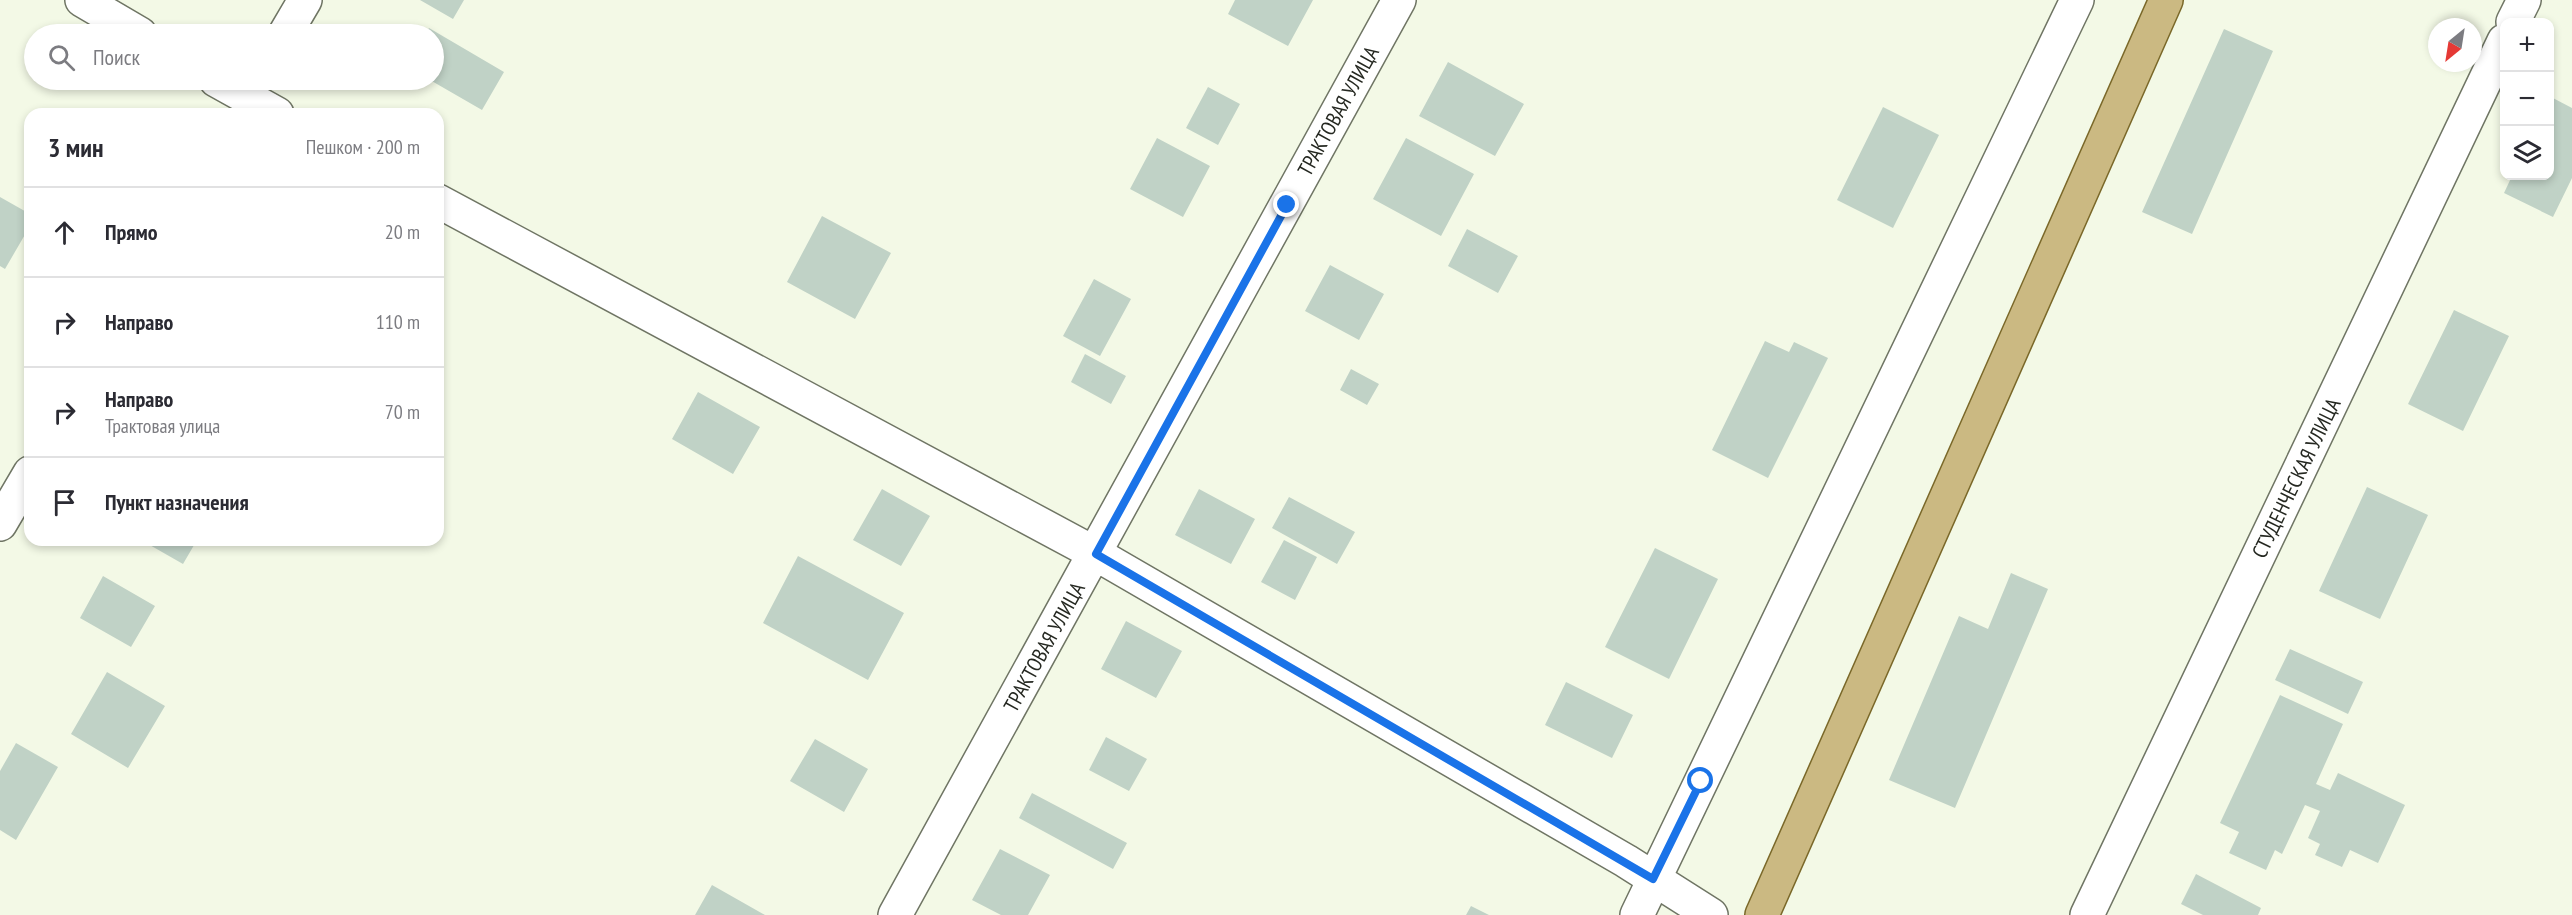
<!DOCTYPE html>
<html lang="ru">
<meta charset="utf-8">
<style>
body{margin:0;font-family:"PT Sans Narrow",sans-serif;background:#f7f7f7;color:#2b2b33}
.controls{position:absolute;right:18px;top:18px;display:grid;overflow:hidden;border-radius:12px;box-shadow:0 3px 9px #0003}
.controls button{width:54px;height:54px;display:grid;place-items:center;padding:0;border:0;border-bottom:2px solid #e1e1e2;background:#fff;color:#2b2b33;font:30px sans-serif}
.compass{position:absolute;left:2428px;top:18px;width:54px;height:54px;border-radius:50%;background:#fff;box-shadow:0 3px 9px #0003;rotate:210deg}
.stop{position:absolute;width:18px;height:18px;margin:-14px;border:4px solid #1a73e8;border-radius:50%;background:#fff}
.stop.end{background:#1a73e8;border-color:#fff;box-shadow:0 2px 6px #0008}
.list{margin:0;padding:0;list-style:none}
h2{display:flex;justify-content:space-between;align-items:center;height:78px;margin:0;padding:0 24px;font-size:26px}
h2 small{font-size:20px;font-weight:400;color:#7c7c81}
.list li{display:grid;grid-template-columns:39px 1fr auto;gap:18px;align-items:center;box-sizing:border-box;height:90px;padding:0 24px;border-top:2px solid #e1e1e2}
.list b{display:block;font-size:22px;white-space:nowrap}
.list p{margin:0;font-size:20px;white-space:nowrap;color:#7c7c81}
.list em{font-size:20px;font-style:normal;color:#7c7c81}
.icon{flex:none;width:33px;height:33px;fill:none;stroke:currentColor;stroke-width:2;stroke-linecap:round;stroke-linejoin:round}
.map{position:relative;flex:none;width:2572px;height:915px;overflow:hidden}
.search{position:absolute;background:#fff;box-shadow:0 3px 9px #0003;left:24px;top:24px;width:420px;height:66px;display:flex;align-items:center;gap:15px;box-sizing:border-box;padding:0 21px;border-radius:33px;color:#7c7c81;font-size:22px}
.panel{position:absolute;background:#fff;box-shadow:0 3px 9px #0003;left:24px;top:108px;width:420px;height:438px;border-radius:18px}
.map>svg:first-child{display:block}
.building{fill:#c0d2c6}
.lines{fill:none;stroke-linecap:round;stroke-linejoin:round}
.minor-casing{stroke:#6f7564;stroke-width:36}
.major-casing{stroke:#7a6829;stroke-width:36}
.minor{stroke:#fff;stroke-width:33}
.major{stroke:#cbb982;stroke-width:33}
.route{stroke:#1a73e8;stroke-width:8}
.labels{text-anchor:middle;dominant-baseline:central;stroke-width:4.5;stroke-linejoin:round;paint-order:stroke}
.street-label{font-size:21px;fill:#252821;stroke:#fff}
</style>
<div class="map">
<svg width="2572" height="915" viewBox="0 0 2572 915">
<rect width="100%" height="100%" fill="#f3f9e6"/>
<path class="building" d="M420,0H464L453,19Z
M1235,0H1313L1288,46L1228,14Z
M429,28L504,72L482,110L430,80H434V34H426Z
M2224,29L2273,51L2192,234L2142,212Z
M1448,62L1524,104L1495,156L1419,116Z
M1208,87L1240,104L1218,145L1186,128Z
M2551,97L2572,108V178L2553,217L2504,193L2512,176H2550Z
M1883,107L1939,135L1893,228L1837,200Z
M1157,138L1210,166L1183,217L1130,189Z
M1406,138L1474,174L1441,236L1373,199Z
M0,197L30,214V226L5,269L0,266Z
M822,216L891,253L855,319L787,282Z
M1467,229L1518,256L1498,293L1448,266Z
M1330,265L1384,294L1359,340L1305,311Z
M1094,279L1131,299L1100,356L1063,336Z
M2454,310L2509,336L2463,431L2408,404Z
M1765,341L1789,352L1794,342L1828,358L1768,478L1712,450Z
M1085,354L1126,376L1111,404L1071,382Z
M1351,369L1379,384L1367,405L1340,390Z
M698,392L760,427L733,474L672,439Z
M2367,487L2428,515L2380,619L2319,591Z
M882,489L930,516L901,566L853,540Z
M1199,489L1255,519L1231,564L1175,535Z
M1289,497L1355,532L1337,564L1272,528Z
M141,540H197L183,564Z
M1284,540L1317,557L1295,600L1261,582Z
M1655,548L1718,579L1669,679L1605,647Z
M798,556L904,613L868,680L763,623Z
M2011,573L2048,589L1955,808L1889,780L1959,616L1988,629Z
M103,576L155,606L131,647L80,618Z
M1126,621L1182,651L1156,698L1101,669Z
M2290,649L2363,682L2348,714L2275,680Z
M107,672L165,706L128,768L71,734Z
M1566,682L1633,715L1612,758L1545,725Z
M2280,695L2343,724L2316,784L2330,790L2338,773L2405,805L2378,863L2350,850L2342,867L2315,855L2320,844L2308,838L2320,811L2305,805L2282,854L2275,850L2266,870L2229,853L2239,832L2220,823Z
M1106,737L1147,759L1129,791L1089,770Z
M815,739L868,769L844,812L790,781Z
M16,743L58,767L16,840L0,830V771Z
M1032,793L1127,843L1113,869L1019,818Z
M1000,849L1050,875L1028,915H1001L972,900Z
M2196,874L2261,908L2258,915H2203L2181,904Z
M712,885L765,915H695Z
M1471,906L1489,915H1466Z"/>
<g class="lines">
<defs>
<path id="minor" d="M82,0L140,34
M2513,22L2524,0
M285,34L305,0
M216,80L277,114
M438,201L1096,554L1626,861L1711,915
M0,524L30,473
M895,915L1399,0
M1637,915L2077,0
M2087,915L2504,41"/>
<path id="major" d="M1762,915L2166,0"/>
</defs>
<use href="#minor" class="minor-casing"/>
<use href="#major" class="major-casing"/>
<use href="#minor" class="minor"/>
<use href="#major" class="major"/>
</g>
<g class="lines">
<path class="route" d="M1287,205L1096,554L1653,879L1701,781"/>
</g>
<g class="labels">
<g class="street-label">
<text transform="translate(1338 111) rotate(-61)">ТРАКТОВАЯ УЛИЦА</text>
<text transform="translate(2296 478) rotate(-64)">СТУДЕНЧЕСКАЯ УЛИЦА</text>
<text transform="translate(1044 647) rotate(-61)">ТРАКТОВАЯ УЛИЦА</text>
</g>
</g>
</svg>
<div class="controls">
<button>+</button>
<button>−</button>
<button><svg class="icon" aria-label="layers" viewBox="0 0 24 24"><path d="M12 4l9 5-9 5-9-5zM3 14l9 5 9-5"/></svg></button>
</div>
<svg class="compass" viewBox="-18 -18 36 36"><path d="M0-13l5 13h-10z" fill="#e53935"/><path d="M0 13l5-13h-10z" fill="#7c7c81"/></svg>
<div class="stop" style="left:1701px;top:781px"></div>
<div class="stop end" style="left:1287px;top:205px"></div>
<div class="search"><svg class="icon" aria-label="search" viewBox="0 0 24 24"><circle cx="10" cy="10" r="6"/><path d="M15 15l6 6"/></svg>Поиск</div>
<section class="panel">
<h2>3 мин<small>Пешком · 200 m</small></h2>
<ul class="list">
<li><svg class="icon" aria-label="ahead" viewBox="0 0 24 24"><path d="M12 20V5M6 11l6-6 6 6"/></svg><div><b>Прямо</b></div><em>20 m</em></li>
<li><svg class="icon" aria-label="right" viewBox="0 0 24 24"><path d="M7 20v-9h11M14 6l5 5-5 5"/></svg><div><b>Направо</b></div><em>110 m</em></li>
<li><svg class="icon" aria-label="right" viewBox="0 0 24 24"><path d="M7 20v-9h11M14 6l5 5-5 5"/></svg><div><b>Направо</b><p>Трактовая улица</p></div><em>70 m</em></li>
<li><svg class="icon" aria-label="arrive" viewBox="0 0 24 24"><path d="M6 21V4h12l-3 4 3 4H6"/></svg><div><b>Пункт назначения</b></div></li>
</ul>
</section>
</div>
